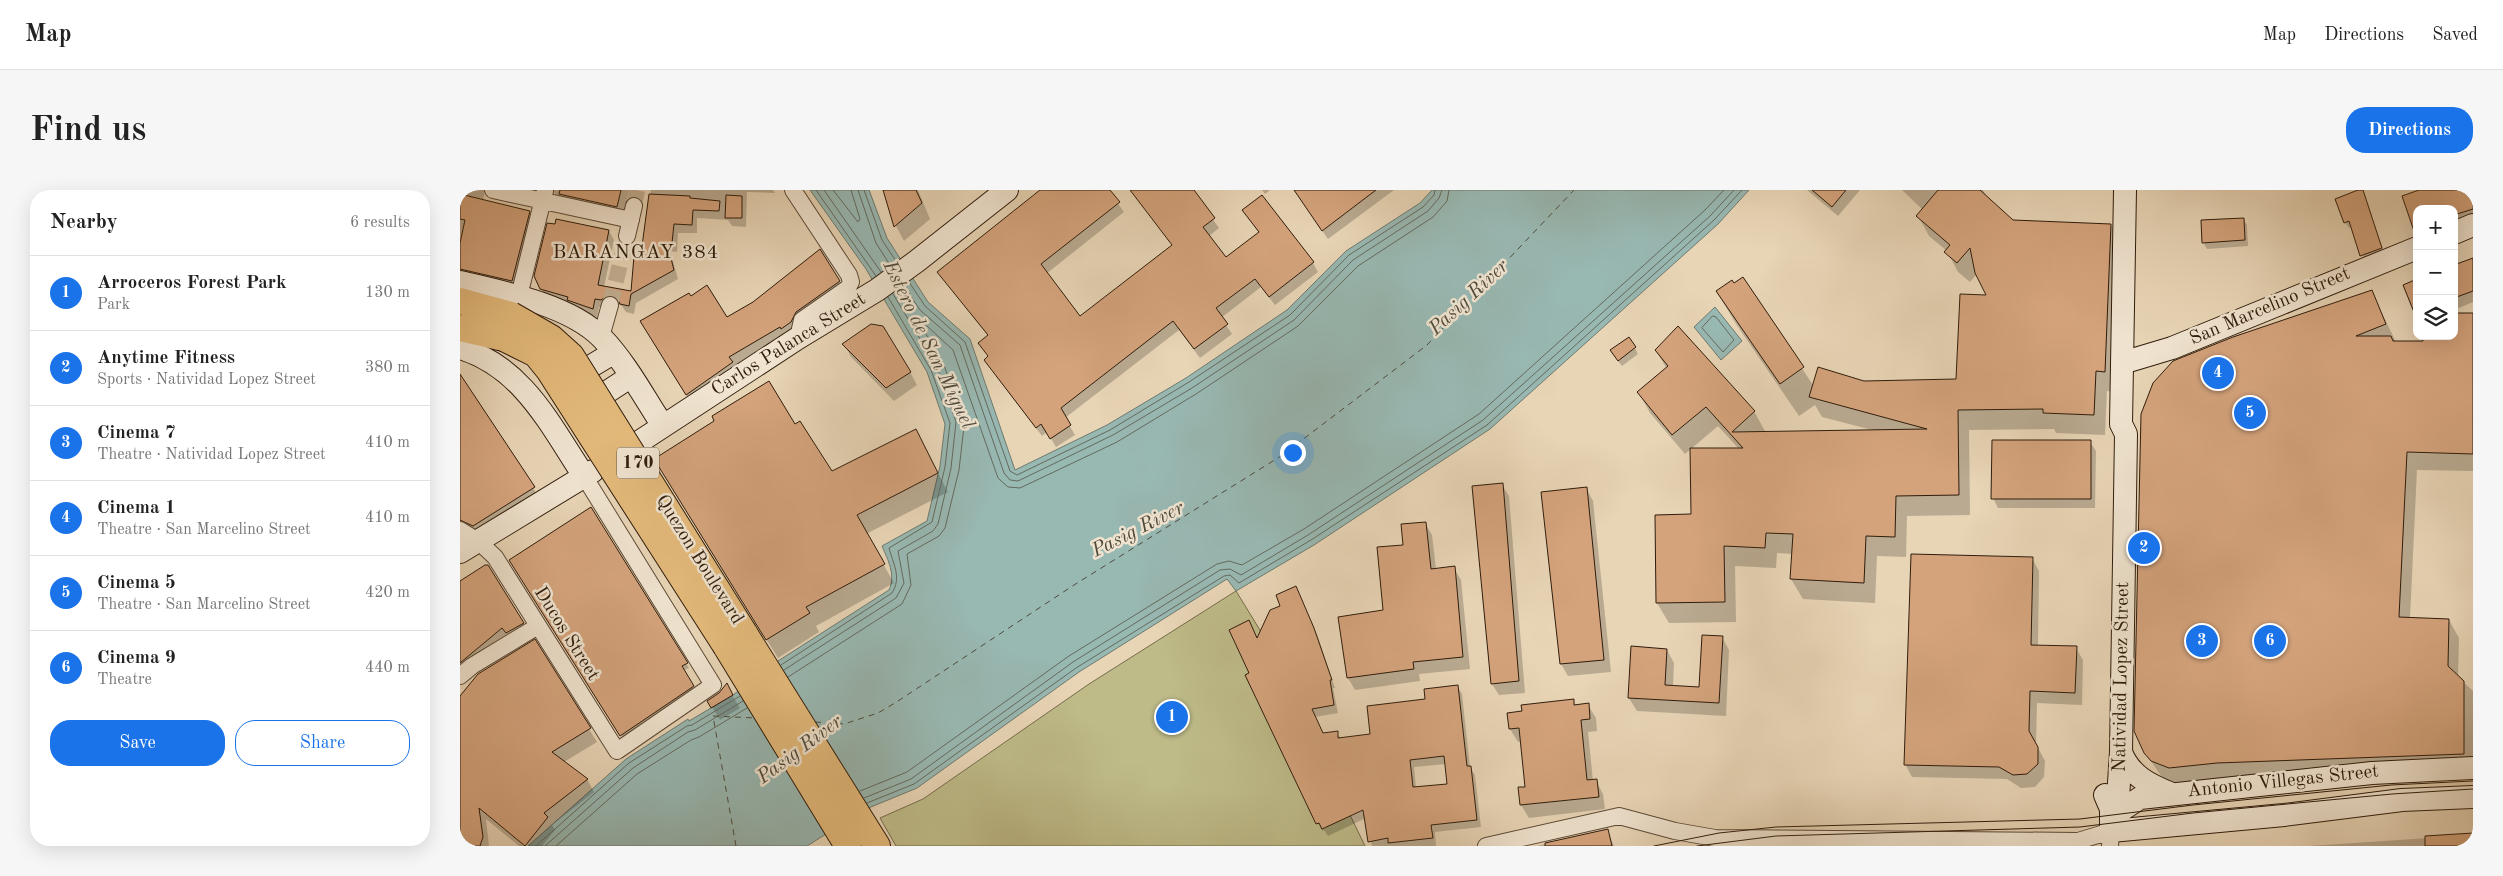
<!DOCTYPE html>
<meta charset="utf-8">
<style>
body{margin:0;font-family:"Old Standard TT",serif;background:#f6f6f6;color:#222}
.controls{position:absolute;right:15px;top:15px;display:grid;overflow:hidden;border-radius:10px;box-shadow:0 5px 20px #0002}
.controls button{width:45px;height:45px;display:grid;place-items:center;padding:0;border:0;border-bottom:1px solid #e0e0e0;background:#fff;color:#222;font:25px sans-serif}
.you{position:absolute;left:832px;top:262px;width:18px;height:18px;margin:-12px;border:4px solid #fff;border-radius:50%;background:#1a73e8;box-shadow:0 0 0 8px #1a73e833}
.badge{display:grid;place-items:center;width:32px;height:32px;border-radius:50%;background:#1a73e8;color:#fff;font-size:16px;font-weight:700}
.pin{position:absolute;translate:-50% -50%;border:2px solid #fff;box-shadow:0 1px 5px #0006}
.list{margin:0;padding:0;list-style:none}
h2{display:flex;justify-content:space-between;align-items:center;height:65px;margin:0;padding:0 20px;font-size:21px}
h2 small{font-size:16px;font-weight:400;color:#767676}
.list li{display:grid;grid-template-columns:32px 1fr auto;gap:15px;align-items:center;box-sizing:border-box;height:75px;padding:0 20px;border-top:1px solid #e0e0e0}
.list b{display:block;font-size:19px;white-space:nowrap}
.list p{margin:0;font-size:16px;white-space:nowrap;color:#767676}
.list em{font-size:16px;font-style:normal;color:#767676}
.actions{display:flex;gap:10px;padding:15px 20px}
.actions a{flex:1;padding:11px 0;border:1px solid #1a73e8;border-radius:20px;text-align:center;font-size:18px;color:#1a73e8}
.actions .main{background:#1a73e8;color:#fff}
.icon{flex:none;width:28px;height:28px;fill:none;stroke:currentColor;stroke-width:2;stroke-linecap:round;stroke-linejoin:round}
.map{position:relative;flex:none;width:2013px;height:656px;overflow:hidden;border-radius:20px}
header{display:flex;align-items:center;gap:30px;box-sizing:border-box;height:70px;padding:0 25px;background:#fff;border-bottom:1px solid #e0e0e0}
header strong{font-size:24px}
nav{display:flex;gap:28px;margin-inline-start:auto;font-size:18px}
.intro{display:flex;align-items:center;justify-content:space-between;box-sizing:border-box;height:120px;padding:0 30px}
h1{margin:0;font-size:35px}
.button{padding:12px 22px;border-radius:20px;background:#1a73e8;color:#fff;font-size:18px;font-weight:700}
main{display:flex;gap:30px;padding:0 30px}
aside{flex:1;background:#fff;border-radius:20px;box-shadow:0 5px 20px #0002}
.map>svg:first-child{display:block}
.green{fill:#bebb89;stroke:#766c4a}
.water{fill:#98b8b2;stroke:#6e7a6f}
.shadow{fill:#0003;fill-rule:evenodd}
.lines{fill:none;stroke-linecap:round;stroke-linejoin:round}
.shore{stroke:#646a5e;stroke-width:1}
.ferry{stroke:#4e4b3d;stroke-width:1;stroke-dasharray:6 5;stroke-linecap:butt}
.building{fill:#d4a37c;stroke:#2f1c0b;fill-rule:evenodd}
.street-tunnel{stroke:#c3b094;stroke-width:16;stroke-dasharray:16 8;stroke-linecap:butt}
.street-casing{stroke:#5d4a36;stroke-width:18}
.secondary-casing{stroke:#2f1c0b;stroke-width:24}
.primary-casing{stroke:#2f1c0b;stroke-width:28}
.street{stroke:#f0e4d0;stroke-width:16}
.secondary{stroke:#f0e4d0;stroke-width:22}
.primary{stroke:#e4ba7b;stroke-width:26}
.tram{stroke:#2f1c0b;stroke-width:1}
.primary-bridge-casing{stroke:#2f1c0b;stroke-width:28;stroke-linecap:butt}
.primary-bridge{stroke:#e4ba7b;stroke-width:26}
.labels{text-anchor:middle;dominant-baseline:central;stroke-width:5;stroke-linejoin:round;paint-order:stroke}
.shield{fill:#f0e4d0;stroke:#695846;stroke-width:1}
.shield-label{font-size:18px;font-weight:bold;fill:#2f1c0b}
.street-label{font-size:19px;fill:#2f1c0b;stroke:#f0e4d0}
.neighbourhood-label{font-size:20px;letter-spacing:1px;fill:#2f1c0b;stroke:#f0e4d0}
.water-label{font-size:20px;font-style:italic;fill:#4e4b3d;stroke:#f0e4d0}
</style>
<header>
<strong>Map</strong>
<nav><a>Map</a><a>Directions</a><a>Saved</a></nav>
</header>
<div class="intro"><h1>Find us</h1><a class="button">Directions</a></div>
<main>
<aside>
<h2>Nearby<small>6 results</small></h2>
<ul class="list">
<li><span class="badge">1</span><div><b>Arroceros Forest Park</b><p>Park</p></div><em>130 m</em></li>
<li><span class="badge">2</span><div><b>Anytime Fitness</b><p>Sports · Natividad Lopez Street</p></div><em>380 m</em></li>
<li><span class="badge">3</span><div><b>Cinema 7</b><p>Theatre · Natividad Lopez Street</p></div><em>410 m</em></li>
<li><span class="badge">4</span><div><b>Cinema 1</b><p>Theatre · San Marcelino Street</p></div><em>410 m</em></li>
<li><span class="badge">5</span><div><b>Cinema 5</b><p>Theatre · San Marcelino Street</p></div><em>420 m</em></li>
<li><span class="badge">6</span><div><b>Cinema 9</b><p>Theatre</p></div><em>440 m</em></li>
</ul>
<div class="actions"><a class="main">Save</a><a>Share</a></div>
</aside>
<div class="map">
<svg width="2013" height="656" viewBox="0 0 2013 656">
<rect width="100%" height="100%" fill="#e8d5b6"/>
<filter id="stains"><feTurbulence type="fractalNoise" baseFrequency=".004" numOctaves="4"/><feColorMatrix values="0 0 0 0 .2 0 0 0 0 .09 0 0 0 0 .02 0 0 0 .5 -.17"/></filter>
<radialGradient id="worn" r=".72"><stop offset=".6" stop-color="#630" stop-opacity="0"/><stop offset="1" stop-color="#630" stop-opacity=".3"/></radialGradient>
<path class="green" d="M776,401L803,445L905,656H436L420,628L463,609L629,494Z"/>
<path class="water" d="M350,0H409L427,48L468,112L510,149L555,280L647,235L726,188L827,120L886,61L960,13L972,0H1289L1258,34L1030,239L854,355L776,401L767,389L619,482L457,598L406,619L347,656H68L166,569L228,529L229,531L273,505L318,471L429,400C436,385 428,370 422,356L467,331L480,276L485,234L467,182L406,79Z
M1255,117L1282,151L1261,170L1234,137Z"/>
<path class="shadow" d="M0,0H25L23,11L69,22L75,32L58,101L0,92Z
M58,0H169L163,26L102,13L93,1L83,5Z
M191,0H313L315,3L287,2L286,37L272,36L268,30L237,28V43H218L217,62L210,61L218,89L176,113L174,124L166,122L162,116L153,113L147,119L139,117L137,127L86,107L81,98L149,41L154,50L144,97L172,103L183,56Z
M425,0H458L470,29L444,51L436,36Z
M583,0H648L664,22L586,84L620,128L713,56L678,0H732L759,38L749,46L766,69L799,43L789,29L853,73L858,82L815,115L801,97L761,128L772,144L740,168L719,140L605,228L615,245L596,257L587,242L582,246L531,179L525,170L529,167L520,153L528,146L479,83Z
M802,0H810L805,4Z
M834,0H934L868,49Z
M1347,0H1400L1378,26Z
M1442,0H1523L1528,9L1553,31L1651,35L1662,55L1656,202L1647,201L1645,245L1596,243L1594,239L1509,240L1510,325L1447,326L1446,367L1417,366L1415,413L1343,409L1331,389L1333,364L1317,363L1316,378L1275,376L1276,432L1209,433L1197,413L1233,326L1279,259L1258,236L1225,264L1190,223L1179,203L1207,179L1196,161L1294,221L1306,243L1412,240L1362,227L1355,215L1339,226L1276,134L1257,102L1282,89L1353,195L1497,190L1529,106L1517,84L1510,92L1498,82L1487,61L1469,46L1458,26L1463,20Z
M1901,0L1925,65L1905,72L1892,37L1889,38L1885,32Z
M1962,0H2013V31L1994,38V19Z
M1783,29L1787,35L1788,56L1747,59L1743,52Z
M359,61L385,101L232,214L187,141L267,129L294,113Z
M2013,69V112L1994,120V76Z
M1911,101L1936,152H1964L1994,146L2013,124V281L1957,280L1950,428L1989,430L1999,448L1998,487L2013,501V582L1721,596L1703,589L1685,562Z
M384,154L450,182L457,195L434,211L391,167Z
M1175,158L1178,164L1162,176L1155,167Z
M0,186L79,307L19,345L0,337Z
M256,231L335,236L372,283L455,240L488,302L406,344L434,393L356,436L359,442L318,468L206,288Z
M1630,252L1636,261L1635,318H1538L1533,308Z
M1042,295L1049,306L1065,503L1039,505L1032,494Z
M1126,298L1133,311L1151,482L1108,486L1101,474Z
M131,318L229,478L223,481L235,501L164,549L50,370Z
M965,333L972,345L976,379L994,378L1001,390L1010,479L959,484L960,491L895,500L888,488L924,421L944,356Z
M1572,368L1579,381L1578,456L1616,458L1623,470L1622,515L1577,513L1576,554L1585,571L1584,587L1575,597L1561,598L1547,589L1452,587L1445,574Z
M0,394L63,433L71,446L0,492Z
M840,406L858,447L875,498H873L878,523L855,527L864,544L877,543L881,549L911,545L966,510L997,496L1002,504L1010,577L1015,585L1021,637L975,642L976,656H912L906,628L868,646L864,640L862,641L787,486L791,483L793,440L798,450ZM986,574L988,595L956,598L954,577Z
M1262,447L1269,460L1266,526L1177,521L1169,508L1207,460L1214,473L1213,496L1241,498Z
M75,451L137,552L104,572L127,589L134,602L92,635L95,640L82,656H59L26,629L29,656H0V508Z
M266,495L280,518L260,530L249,512L260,504Z
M1113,510L1116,516L1128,515L1136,528L1137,541L1128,542L1133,591H1136L1143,604L1145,619L1069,628L1061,615L1066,598L1062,551L1058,552L1050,539Z
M1147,640L1154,656H1077Z
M2013,645V656H1849Z"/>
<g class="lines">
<path class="shore" d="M356,0L416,86
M364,0L421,82
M373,0L398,32L400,29L391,0
M398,0L416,53L430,75
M404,0L422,50L436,71
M449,92L465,116L505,152L550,281L557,285L650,240L729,192L830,125L889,65L963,17L974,5L975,0
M444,96L460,120L500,155L544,283L550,290L558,291L653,245L732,198L834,130L893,70L968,21L979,8L982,0
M1253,126L1256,127L1274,150L1263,162L1242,138Z
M321,475L432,403C442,387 433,374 429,358L472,332L485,277L490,233L471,180L428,107
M324,480L436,408L444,393L438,361L473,341L478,334L491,278L496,232L477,177L433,104
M328,487L442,414L451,395L447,364L479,346L485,338L499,280L504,236L484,175L463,139L464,136H467L493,160L538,288L548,297L560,298L657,252L736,204L838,136L898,76L973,27L987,11L989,0
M400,601L447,582L609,466L757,374L769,371L782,375L844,339L1019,224L1245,20L1264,0
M404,608L451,589L613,472L760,380L770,379L781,385L848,345L1023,230L1250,26L1274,0
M407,613L454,594L616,478L764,386L770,385L779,393L851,350L1027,235L1254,30L1282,0
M76,656L169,573L227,536L232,535L280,506
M85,656L173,578L228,542L235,540L283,511
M96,656L177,584L231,550L239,547L287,518"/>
<path class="ferry" d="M355,532L384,534L418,523L435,513L614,395L821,266L967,155L1114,0
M276,656L253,526L296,528"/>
</g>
<path class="building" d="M100,0H161L157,17L99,4Z
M423,0H456L462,13L434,37Z
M580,0H650L660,12L581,74L620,126L712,55L670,0H734L755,28L743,37L766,67L799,42L782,20L802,5L854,72L809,107L795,89L756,118L768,134L734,159L713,131L601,218L611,235L590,249L581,234L576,238L524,170L528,166L518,153L528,145L477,82Z
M834,0H916L862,41Z
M1352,0H1386L1372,17Z
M1478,0H1520L1553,30L1651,34L1645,182L1636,181L1634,225L1583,223V219L1498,220L1499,305L1436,306L1435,347L1406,346L1404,393L1330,389L1333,344L1306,343L1305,358L1264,356L1265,412L1196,413L1195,325L1231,324L1230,258H1283L1246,217L1212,245L1177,202L1208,176L1195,160L1218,136L1295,221L1272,242L1467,239L1349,207L1358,177L1404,191L1496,189L1500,104L1526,105L1515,83L1510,58L1497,73L1484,62L1490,55L1456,26Z
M1898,0H1903L1922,58L1900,66L1889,31L1884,33L1875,9Z
M1959,0H2013V19L1994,25V19H1957V43L1955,44L1942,6Z
M0,4L70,21L52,91L0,79V53L5,30L0,29Z
M189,4L230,6V8L260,11L259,21L233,20L232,35L214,34L212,53H207L214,80L171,104L169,116L160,114L157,108L148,105L141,110L135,109L133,119L107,110L108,107L80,99L74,86L87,33L95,34L96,29L149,40L138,95L171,101L174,66H180L182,56Z
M266,5L282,6V28H265Z
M1784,28L1785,50L1742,53L1741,30Z
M360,59L380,91L336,122L331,132L321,139L320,137L269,167L273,172L226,205L180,131L229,103L231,106L247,95L267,127L293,112Z
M2013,68V101L1994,108V75Z
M1283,87L1344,177L1320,194L1256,101L1272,90L1274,93Z
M1957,89V127H1956L1943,95Z
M1912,100L1926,134L1896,146H1931L1933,151H1963V146H1994V123H2013V264L1947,262L1939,427L1989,429L1988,476L2004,491V564L1757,573L1709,578L1691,571L1684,563L1674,541L1681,224L1693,193L1713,171L1773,147Z
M411,134L423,136L451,182L426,198L382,154Z
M1169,147L1176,157L1158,171L1150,160Z
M0,184L75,297L13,336L0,330Z
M309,191L335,234L340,231L372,281L456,239L478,283L397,325L425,374L346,417L350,423L306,450L194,269L254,231L252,226Z
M1532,250H1631V309H1531Z
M1043,293L1059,491L1031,494L1012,296Z
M1127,297L1144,470L1100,474L1081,302Z
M131,317L228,473L222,476L234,496L160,546L49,370Z
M966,332L971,379L995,376L1003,467L953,472L954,479L887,488L878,427L923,420L917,357L943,355L941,334Z
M1451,364L1573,367L1571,455L1617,456L1615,503L1570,501L1569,541L1578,557V574L1567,584L1553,585L1539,577L1444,575Z
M25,375H28L64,433L46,443L42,438L0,473V391Z
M836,396L854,438L872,490H870L874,515L852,519L863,543L878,541V548L910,544L907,516L965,509L964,499L998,495L1007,576H1011L1017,630L971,635L973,648L928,653V648L908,652L903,620L862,639L859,633L856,634L785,485L789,483L769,440L789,430L797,448L810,420L820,416L816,405ZM984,566L987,594L953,597L950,570Z
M1242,445L1263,446L1259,513L1168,508L1171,456L1207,459L1205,495L1239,497Z
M75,449L131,538L92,562L128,589L84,623L88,627L65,656L19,618L23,647L20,656H0V506L18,484Z
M267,493L273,505L251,518L247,511L259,503Z
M1114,509V515L1129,513L1130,529L1121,530L1127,590L1137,589L1139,607L1060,615L1058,597H1065L1059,538L1049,539L1047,523L1062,521L1061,515Z
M1148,639L1152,656H1085V653Z
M2013,643V656H1965V646Z"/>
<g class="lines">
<path class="street-tunnel" d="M174,16L177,0
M150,115L167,46"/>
<defs>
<path id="street" d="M33,0L171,30
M333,0L389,85L391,92L388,98L342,130L338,148
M167,46L174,16
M59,106L85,1
M141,147L150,115
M0,340L18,351L35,367L157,561L253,495L124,286
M0,486L12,476L78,436
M1026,656L1159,626L1215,641L1255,648L1618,651L1651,641L1650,656"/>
<path id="secondary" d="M1994,43L2013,35
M0,92C43,102 110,115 142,148C166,173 184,207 203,236
M0,158C63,177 90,235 124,286
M1662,173L1712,158L1957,58
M128,178L153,163
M144,204L170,187
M179,252L338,148L417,100L457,71L547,0
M0,362L133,281
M1661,562C1670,586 1690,595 1712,604
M1645,605L1651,619V641
M1651,619L1658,608L1661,562L1666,244L1661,234L1665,0
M1654,633L1660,621L1680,608L1912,583L2013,578
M1651,641L1824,625L1942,610L2013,607"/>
<path id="primary" d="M0,111L51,125
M0,138L44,148
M284,443L417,656
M266,456L388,656"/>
</defs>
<use href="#street" class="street-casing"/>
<use href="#secondary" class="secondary-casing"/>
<use href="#primary" class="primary-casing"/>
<use href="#street" class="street"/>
<use href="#secondary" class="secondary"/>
<use href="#primary" class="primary"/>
<path class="tram" d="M1194,656L1259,643L1316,637L1620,629L1733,615L1931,595L2013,591
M1237,656L1316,646L1620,637L1733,623L1932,604L2013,599"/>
<defs>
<path id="primary-bridge" d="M51,125L91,148L111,166L284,443
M44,148L76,164L89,180L266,456"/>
</defs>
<use href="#primary-bridge" class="primary-bridge-casing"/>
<use href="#primary-bridge" class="primary-bridge"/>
</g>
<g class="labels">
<rect class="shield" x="157" y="257.5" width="42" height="31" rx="4"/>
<g class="shield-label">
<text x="178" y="273">170</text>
</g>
<g class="street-label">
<text transform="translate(1810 117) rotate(-23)">San Marcelino Street</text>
<text transform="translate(329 155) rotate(-32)">Carlos Palanca Street</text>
<text transform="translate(239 370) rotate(58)">Quezon Boulevard</text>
<text transform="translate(106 444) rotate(58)">Ducos Street</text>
<text transform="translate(1662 487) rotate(-89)">Natividad Lopez Street</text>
<text transform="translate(1823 592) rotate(-6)">Antonio Villegas Street</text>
</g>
<g class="neighbourhood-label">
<text x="176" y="63">BARANGAY 384</text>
</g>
<g class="water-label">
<text transform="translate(1009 108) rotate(-43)">Pasig River</text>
<text transform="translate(468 155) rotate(64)">Estero de San Miguel</text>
<text transform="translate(678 340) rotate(-27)">Pasig River</text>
<text transform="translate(340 560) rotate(-37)">Pasig River</text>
</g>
</g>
<rect width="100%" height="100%" filter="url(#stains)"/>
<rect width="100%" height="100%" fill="url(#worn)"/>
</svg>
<div class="controls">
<button>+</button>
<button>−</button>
<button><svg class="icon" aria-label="layers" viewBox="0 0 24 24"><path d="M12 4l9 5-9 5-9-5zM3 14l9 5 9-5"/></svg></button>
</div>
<div class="you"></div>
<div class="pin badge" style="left:712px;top:527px">1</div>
<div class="pin badge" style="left:1684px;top:358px">2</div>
<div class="pin badge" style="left:1742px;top:451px">3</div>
<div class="pin badge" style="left:1758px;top:183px">4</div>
<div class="pin badge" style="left:1790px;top:223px">5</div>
<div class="pin badge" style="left:1810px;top:451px">6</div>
</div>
</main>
